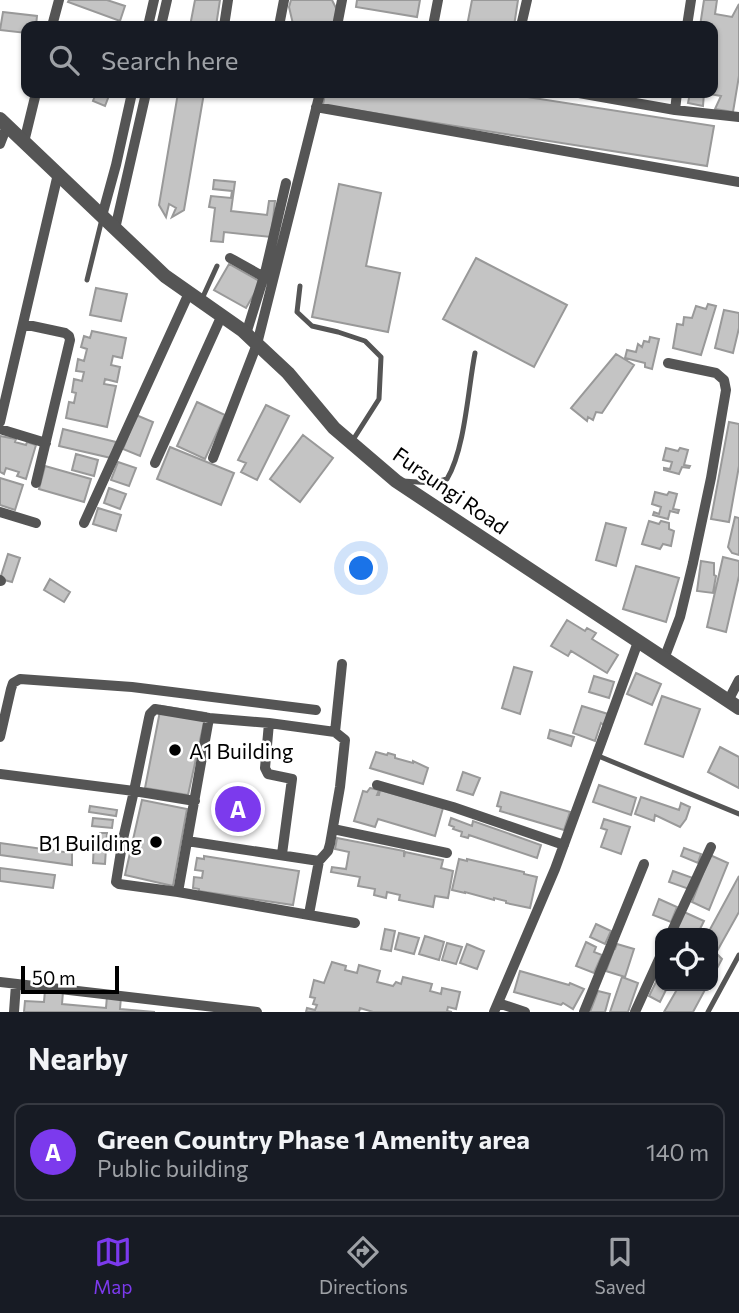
<!DOCTYPE html>
<style>
body{margin:0;font-family:Commissioner,sans-serif;background:#242831;color:#f1f3f6}
.controls{position:absolute;right:21px;bottom:21px;display:grid;overflow:hidden;border-radius:14px;box-shadow:0 2px 5px #0004}
.controls button{width:63px;height:63px;display:grid;place-items:center;padding:0;border:0;border-bottom:2px solid #363941;background:#171b24;color:#f1f3f6;font:35px sans-serif}
.scale{position:absolute;left:21px;bottom:18px;width:98px;box-sizing:border-box;padding-left:7px;border:4px solid #000;border-top:0;font-size:19px;line-height:24px;white-space:nowrap;color:#000;-webkit-text-stroke:5px #fff;paint-order:stroke}
.you{position:absolute;left:362px;top:569px;width:24px;height:24px;margin:-18px;border:5px solid #fff;border-radius:50%;background:#1a73e8;box-shadow:0 0 0 10px #1a73e833}
.badge{display:grid;place-items:center;width:46px;height:46px;border-radius:50%;background:#7c3aed;color:#fff;font-size:23px;font-weight:700}
.pin{position:absolute;translate:-50% -50%;border:4px solid #fff;box-shadow:0 2px 7px #0006}
.list{margin:0;padding:0;list-style:none}
h2{display:flex;justify-content:space-between;align-items:center;height:91px;margin:0;padding:0 28px;font-size:30px}
h2 small{font-size:23px;font-weight:400;color:#9ea1a6}
.list li{display:grid;grid-template-columns:46px 1fr auto;gap:21px;align-items:center;box-sizing:border-box;height:98px;margin:0 14px 14px;padding:0 14px;border:2px solid #363941;border-radius:14px}
.list b{display:block;font-size:26px;white-space:nowrap}
.list p{margin:0;font-size:23px;white-space:nowrap;color:#9ea1a6}
.list em{font-size:23px;font-style:normal;color:#9ea1a6}
.icon{flex:none;width:38px;height:38px;fill:none;stroke:currentColor;stroke-width:2;stroke-linecap:round;stroke-linejoin:round}
.map{position:relative;flex:none;width:739px;height:1012px;overflow:hidden}
.search{position:absolute;background:#171b24;box-shadow:0 2px 5px #0004;left:21px;right:21px;top:21px;height:77px;display:flex;align-items:center;gap:18px;box-sizing:border-box;padding:0 24px;border-radius:14px;color:#9ea1a6;font-size:26px}
.sheet{height:203px;background:#171b24}
nav{display:flex;justify-content:space-around;align-items:center;box-sizing:border-box;height:98px;border-top:2px solid #363941;background:#171b24;font-size:19px;color:#9ea1a6}
nav a{display:grid;justify-items:center;gap:4px}
nav .on{color:#7c3aed}
.map>svg:first-child{display:block}
.building{fill:#c4c4c4;stroke:#999;stroke-width:2}
.lines{fill:none;stroke-linecap:round;stroke-linejoin:round}
.service{stroke:#555;stroke-width:5}
.minor{stroke:#555;stroke-width:10}
.tertiary{stroke:#555;stroke-width:14}
.poi-dot{fill:#000;stroke:#fff;stroke-width:2.5}
.labels{text-anchor:middle;dominant-baseline:central;stroke-width:5;stroke-linejoin:round;paint-order:stroke}
.street-label{font-size:21px;fill:#000;stroke:#fff}
.poi-label{font-size:21px;fill:#000;stroke:#fff;text-anchor:start}
</style>
<div class="map">
<svg width="739" height="1012" viewBox="0 0 739 1012">
<rect width="100%" height="100%" fill="#fff"/>
<path class="building" d="M69,0H107L125,6L120,21L68,2Z
M195,0H220L216,26H190Z
M291,0H332L338,12L337,19L331,26L315,25V26H310L302,23L300,26H298L293,24L289,7Z
M357,0H420L417,17L356,7Z
M472,0H518L514,26H467Z
M704,0H717L715,14L732,17L739,4V76L733,112L715,109L721,96L704,93L703,106L688,103L690,93H713V26H700Z
M3,12L37,16L36,26H26V33L0,30Z
M96,93H110L105,106L93,101Z
M178,93H204L184,210L172,217L176,208L169,204L166,217L159,205Z
M325,93H502L714,126L707,166L323,105Z
M214,180L235,182L231,211L267,215L269,201H275L271,237L224,232L223,242L211,241L215,208L209,207L211,196L231,198L232,191L213,189Z
M339,184L381,193L366,266L400,273L388,332L312,317Z
M476,258L567,305L534,367L443,319Z
M229,264L261,282L246,308L214,290Z
M96,288L127,294L121,321L90,315Z
M708,304L716,306L701,355L673,348L677,324L683,325L684,317L692,318L696,306L706,309Z
M724,310L739,313V328L733,353L715,348Z
M92,331L126,338L122,358L113,356L111,365L120,367L117,382L105,379L104,384L116,386L107,427L66,418L69,402L74,403L76,393L72,392L74,379L82,381L84,372L76,371L78,359L84,361L87,349L81,347L84,336L90,338Z
M650,337L659,339L652,369L645,367V363L625,358L627,350L636,352L638,344L642,347L644,341L649,342Z
M616,354L634,365L602,413L596,412L593,420L588,417L587,421L571,408Z
M197,402L225,415L205,459L177,446Z
M266,405L289,416L257,480L241,472L246,463L238,460Z
M136,415L153,422L140,456L123,449Z
M729,422L739,424V466L729,522L711,519Z
M63,429L116,442L111,458L59,446Z
M303,435L333,458L300,502L270,479Z
M0,436L16,439L15,442L26,445L27,442L36,445L26,479L17,476L19,472L6,468L4,474L0,472Z
M170,447L234,473L221,505L157,479Z
M666,448L678,451L680,448L688,450L684,465L690,466L689,468L682,467L679,474L664,470V468L670,469L672,462L663,460Z
M76,454L98,460L94,476L72,470Z
M118,462L136,468L129,486L111,480Z
M45,466L91,479L84,502L39,489Z
M0,478L23,485L15,510L0,505Z
M109,488L126,494L120,509L104,503Z
M655,492L667,495L669,492L677,494L673,509L679,510L678,513L670,511L668,519L653,515L654,512L659,514L661,507L652,504Z
M98,508L121,515L116,531L93,524Z
M735,517L739,518V555L732,553L728,547Z
M649,521L659,524L661,521L669,523V529L674,531L671,546L663,544L660,549L642,544Z
M606,523L626,528L616,566L596,560Z
M8,554L20,558L12,582L0,579Z
M723,557L739,561V576L726,632L707,627Z
M701,561L714,563V575L716,576L713,593L697,591Z
M636,566L679,578L666,622L623,609Z
M50,579L70,592L64,602L44,590Z
M567,620L585,631L587,628L596,633L592,639L618,655L607,673L571,651L568,656L551,646Z
M514,667L532,672L520,714L502,708Z
M636,673L661,684L652,705L627,694Z
M594,676L614,682L609,698L589,692Z
M662,696L700,709L683,757L645,744Z
M161,706L206,713L188,795L145,788Z
M582,706L608,714L604,725L601,723L595,741L573,733Z
M550,730L574,737L571,746L548,738Z
M720,747L739,757V788L708,772Z
M376,752L387,755L388,753L395,755V758L413,763V761L428,768L423,784L370,768Z
M463,772L480,778L473,795L457,790Z
M599,785L636,798L631,815L593,802Z
M370,788L379,790L377,795H379L380,790L443,808L435,836L378,819L375,827L354,821L363,791L367,792Z
M501,792L570,812L564,830L500,811L501,807L497,806Z
M641,797L679,810L681,803L690,807L686,819L680,827L655,815L654,821L635,814Z
M142,800L187,809L173,886L125,875Z
M90,806L117,810L116,816L89,812Z
M93,818L113,820L112,828L92,826Z
M451,818L472,826L473,821L541,845L537,858L469,835L468,838L461,836L462,832L453,829L454,827L449,825Z
M604,819L630,827L621,854L601,847L607,830L601,828Z
M100,833H107L105,864L93,863L94,841H100Z
M337,838L404,851V857L405,852L443,860L441,868L453,871L448,898L435,896L433,907L399,900L400,895L387,892L386,898L374,895L375,889L358,886L360,877L331,872L332,867L346,869L349,852L335,849Z
M0,843L72,853V865L0,855Z
M684,848L701,854L698,863L681,856Z
M710,855L728,863L709,910L692,902Z
M204,856L299,871L293,905L199,891V889L193,888L194,877L202,878L203,871L195,870L197,858L204,859Z
M459,859L467,861V859L524,872V874L537,877L530,908L506,903V901L494,898V900L465,892V893L452,890Z
M0,868L55,875L53,888L0,881Z
M673,871L693,878L689,889L669,882Z
M739,876V912L716,953L722,959L713,976V933H708Z
M659,899L677,907L671,922L653,915Z
M684,912L704,921L698,933H689L677,928Z
M596,924L611,931L605,944L590,937Z
M385,929L395,931L391,951L381,949Z
M399,933L419,938L414,954L395,949Z
M425,936L444,942L439,960L419,954Z
M586,942L596,947L594,952L602,955L594,973L576,966Z
M447,943L462,947L456,964L442,960Z
M467,944L484,951L477,969L460,963Z
M617,944L634,949L625,977L606,971L614,949H615Z
M332,962L346,966L345,970L357,973L359,965L380,971L377,982L393,986L396,982L401,984L403,977L432,984L430,991L441,994L442,988L460,992L456,1009L448,1007L447,1011L452,1012H373L360,1008L359,1012H306L307,1008L315,1010L317,1005L313,1004L315,998L310,997L314,980L324,983Z
M520,971L569,985L570,983L584,989L573,1009L563,1003L561,1005L514,992Z
M622,977L638,983L628,1012H610Z
M656,982L660,986L667,988L660,1002L649,996Z
M679,986H707L693,1012H664Z
M45,990L63,992L62,1004L106,1008L107,996L121,997L120,1009L155,1012H24L25,1001L44,1002Z
M598,991L610,994L605,1012H590Z"/>
<g class="lines">
<path class="service" d="M87,280L102,219
M300,286L297,312L312,326L338,332L365,341L381,357L379,399L351,443
M201,301L217,266
M403,481L432,483L447,479C465,449 468,389 475,353
M596,755L739,814
M708,1012L739,955"/>
<path class="minor" d="M52,26L59,0
M148,26L154,0
M161,26L167,0
M224,26L228,0
M279,26L284,0
M337,26L342,0
M433,26L438,0
M521,26L527,0
M687,26L691,0
M579,93L675,110L739,117
M316,107L739,182
M675,110L677,93
M24,142L36,93
M0,144L7,126
M102,216L116,165L132,93
M115,229L146,93
M230,258L264,277
M23,324L65,333L69,336L70,340L36,483
M246,334L265,273L286,183
M0,422L58,174
M0,429L46,443
M213,458L257,344L320,93
M155,463L222,315
M0,512L36,523
M84,523L189,293
M0,580L1,581
M664,659L680,617L693,563L711,478L726,390L724,380L716,373L668,363
M728,701L739,680
M269,723L265,768L268,774L292,779L282,854
M335,732L342,664
M0,737L11,689L13,683L20,679L132,687L316,710
M0,774L134,791L149,718L150,714L155,709L209,718L269,723L335,732L345,740L340,787L330,844L328,851L319,861L187,841
M377,785L453,807L564,845
M195,801L134,791L123,839L116,882L119,884L178,892L355,923
M333,829L447,853
M178,892L209,718
M309,914L319,861
M671,933L711,847
M0,982L257,1012
M498,1003L525,1012
M14,1012L16,984
M494,1012L555,869L638,642
M584,1012L644,864
M635,1012L660,957"/>
<path class="tertiary" d="M0,119L165,276L242,330L288,373L334,428L396,481L739,708"/>
</g>
<g class="poi-dot">
<circle cx="175" cy="750" r="7"/>
<circle cx="156" cy="842" r="7"/>
</g>
<g class="labels">
<g class="street-label">
<text transform="translate(451 490) rotate(35)">Fursungi Road</text>
</g>
<g class="poi-label">
<text x="189" y="750">A1 Building</text>
<text x="142" y="842" text-anchor="end">B1 Building</text>
</g>
</g>
</svg>
<div class="controls">
<button><svg class="icon" aria-label="locate" viewBox="0 0 24 24"><circle cx="12" cy="12" r="6"/><path d="M12 2v4M12 18v4M2 12h4M18 12h4"/></svg></button>
</div>
<div class="scale">50 m</div>
<div class="you"></div>
<div class="pin badge" style="left:238px;top:809px">A</div>
<div class="search"><svg class="icon" aria-label="search" viewBox="0 0 24 24"><circle cx="10" cy="10" r="6"/><path d="M15 15l6 6"/></svg>Search here</div>
</div>
<section class="sheet">
<h2>Nearby<small></small></h2>
<ul class="list">
<li><span class="badge">A</span><div><b>Green Country Phase 1 Amenity area</b><p>Public building</p></div><em>140 m</em></li>
</ul>
</section>
<nav>
<a class="on"><svg class="icon" aria-label="map" viewBox="0 0 24 24"><path d="M3 6l6-2 6 2 6-2v14l-6 2-6-2-6 2zM9 4v14M15 6v14"/></svg>Map</a>
<a><svg class="icon" aria-label="directions" viewBox="0 0 24 24"><path d="M12 3l9 9-9 9-9-9zM9 14v-3h6M13 9l2 2-2 2"/></svg>Directions</a>
<a><svg class="icon" aria-label="saved" viewBox="0 0 24 24"><path d="M7 4h10v16l-5-4-5 4z"/></svg>Saved</a>
</nav>
